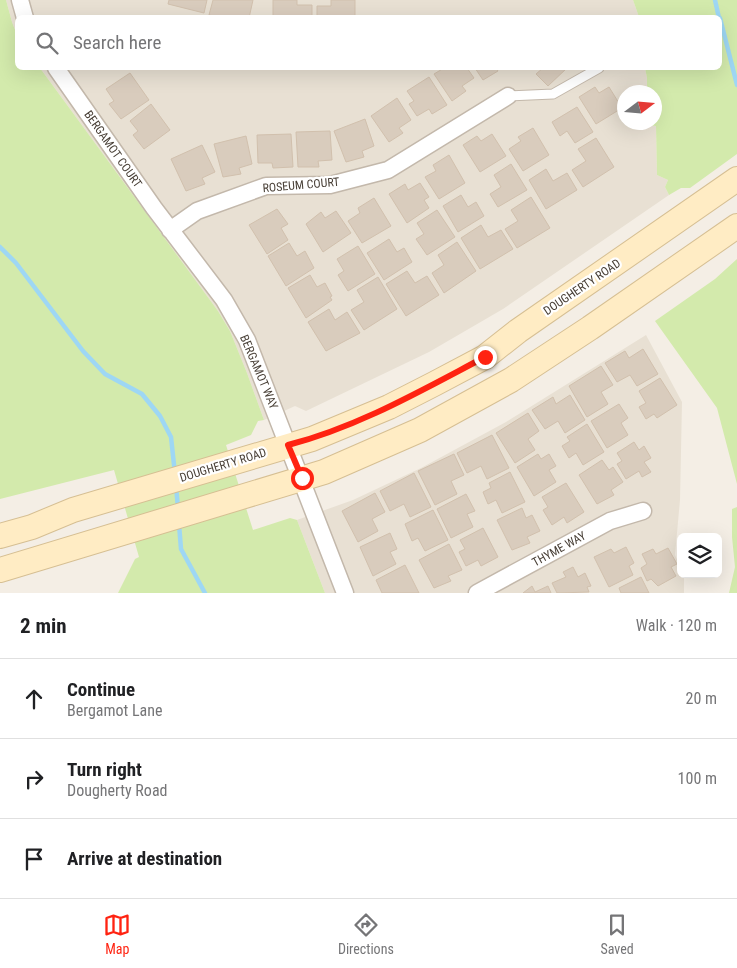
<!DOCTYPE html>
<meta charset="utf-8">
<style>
body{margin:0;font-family:"Roboto Condensed",sans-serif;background:#f2f2f2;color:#202124}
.controls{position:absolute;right:15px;bottom:15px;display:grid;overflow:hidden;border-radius:8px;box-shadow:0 5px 20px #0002}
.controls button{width:45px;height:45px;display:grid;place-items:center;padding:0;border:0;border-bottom:1px solid #e0e0e0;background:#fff;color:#202124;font:25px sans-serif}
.compass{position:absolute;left:617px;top:85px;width:45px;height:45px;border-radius:50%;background:#fff;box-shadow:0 5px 20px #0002;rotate:74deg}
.stop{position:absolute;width:15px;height:15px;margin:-11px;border:4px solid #ff2311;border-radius:50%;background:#fff}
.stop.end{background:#ff2311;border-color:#fff;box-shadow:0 1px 5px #0008}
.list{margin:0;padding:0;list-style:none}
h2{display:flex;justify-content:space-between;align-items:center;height:65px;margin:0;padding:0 20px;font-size:21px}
h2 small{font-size:16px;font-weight:400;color:#757577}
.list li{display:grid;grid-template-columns:32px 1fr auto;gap:15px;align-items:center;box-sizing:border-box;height:80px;padding:0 20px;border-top:1px solid #e0e0e0}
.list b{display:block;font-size:19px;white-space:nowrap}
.list p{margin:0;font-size:16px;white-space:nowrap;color:#757577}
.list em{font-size:16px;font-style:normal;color:#757577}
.icon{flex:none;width:28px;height:28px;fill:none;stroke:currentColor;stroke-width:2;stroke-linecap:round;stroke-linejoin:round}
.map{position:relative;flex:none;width:737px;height:593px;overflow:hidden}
.search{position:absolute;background:#fff;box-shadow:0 5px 20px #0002;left:15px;right:15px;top:15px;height:55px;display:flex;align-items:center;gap:12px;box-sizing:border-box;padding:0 18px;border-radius:8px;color:#757577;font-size:19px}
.sheet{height:305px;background:#fff}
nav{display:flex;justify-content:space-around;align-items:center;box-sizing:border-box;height:70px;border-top:1px solid #e0e0e0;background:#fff;font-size:14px;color:#757577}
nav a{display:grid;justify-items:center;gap:2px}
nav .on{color:#ff2311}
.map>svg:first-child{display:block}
.residential{fill:#e8e0d3}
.green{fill:#d3eaac}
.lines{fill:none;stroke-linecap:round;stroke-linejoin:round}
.stream{stroke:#9ed7f4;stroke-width:4.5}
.building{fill:#d9ccbd;stroke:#d1c0ad}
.service-casing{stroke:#c3b8ab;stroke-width:11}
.minor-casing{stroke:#c3b8ab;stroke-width:19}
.secondary-casing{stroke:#d6bf93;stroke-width:26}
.service{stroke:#fff;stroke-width:9}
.minor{stroke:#fff;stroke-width:16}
.secondary{stroke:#ffecc4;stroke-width:24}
.route{stroke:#ff2311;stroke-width:6}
.labels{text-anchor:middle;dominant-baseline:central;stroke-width:4.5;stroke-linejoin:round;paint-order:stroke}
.street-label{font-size:12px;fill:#473e35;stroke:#fff}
</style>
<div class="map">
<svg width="737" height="593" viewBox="0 0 737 593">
<rect width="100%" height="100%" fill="#f4eee5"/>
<path class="residential" d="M6,0H633L639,17L18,18L17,35L12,22Z
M40,68H645L647,78V92H624V122L647,123L648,125L656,126L657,175L668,180L665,187L669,195L503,309L429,352L306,411L295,406L264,420L247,373L230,331L218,311Z
M646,335L682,402L680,500L675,555L681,568V574L684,575V593H325L297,520L353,500L421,468L506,422Z"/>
<path class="green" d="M0,0H6L12,22L17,35L18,68H40L218,311L230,331L247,373L264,420L258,421L251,435L226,445L253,530L290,518L297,520L325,593H118L135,559L139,557L114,470L0,499Z
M633,0H737V154L690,188H681L669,195L665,187L668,180L657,175L656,126L648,125L647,123L654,122V92H647V78L645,68H720V18L639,17Z
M737,259V484L717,408L655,321L715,279Z
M737,507V593H729L735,567L732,537V509Z"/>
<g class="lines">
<path class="stream" d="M715,0L719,18
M720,18L737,85
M0,247L16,263L83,351L105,374L142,394L160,416L171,437L175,474
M176,486L178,508
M179,524L181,549L205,593"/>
</g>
<path class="building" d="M169,0H207L204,13L168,4Z
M213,0H253L249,18H220L209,15Z
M273,0H297V5H312V18H273Z
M331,0H355V18H317V6H331Z
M444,68H467L474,78L462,86L466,91L452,101L434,74Z
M475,68H496L498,71L483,80Z
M543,68H567L548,86L536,74Z
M130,73L149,100L121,119L109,104L114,101L106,89Z
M429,77L447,105L432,114L429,109L417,116L409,104L414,101L407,91Z
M595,87L599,93L609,87L622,108L596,124L579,97Z
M397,98L411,120L399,128L403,133L389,142L371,116Z
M151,104L170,130L144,149L133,135L138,131L130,121Z
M577,107L593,132L575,143L567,131L560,136L552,122Z
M365,119L374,146L362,151L364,157L346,162L334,131Z
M533,128L549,155L523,171L509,149L521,141L518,137Z
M330,131L332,160L318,161L319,167H298L296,132Z
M291,134L293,167L273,168L272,163H258L257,135Z
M492,134L506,156L480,172L463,145L477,136L481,141Z
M246,136L252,164L239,168L241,174L223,177L214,144Z
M596,138L614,167L583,187L572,170L586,161L578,149Z
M202,145L215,172L202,178L205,184L186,191L171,159Z
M449,155L465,183L439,199L425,177L436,171L433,165Z
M511,164L527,190L498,207L490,194L501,187L494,175Z
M546,169L553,181L567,173L577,190L546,209L529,180Z
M420,183L429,197L424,200L429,208L407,223L389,194L405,184L408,190Z
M461,195L468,207L476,202L484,216L458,232L443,206Z
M531,197L550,228L517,248L505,229L518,221L511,210Z
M374,198L391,226L362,243L348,221L360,213L358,208Z
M277,209L288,224L281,228L288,240L267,254L249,225Z
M437,210L455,237L427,255L416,239L424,234L417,223Z
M336,211L351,233L323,252L306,224L321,212L325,218Z
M481,225L488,237L501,230L513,249L480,269L461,238Z
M389,239L397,252L404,248L412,262L384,280L367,253Z
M457,242L476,271L444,293L432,273L444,265L438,255Z
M289,243L297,256L305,251L314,268L286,286L268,256Z
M358,246L375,274L348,291L338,275L344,271L337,259Z
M407,271L415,283L427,276L439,295L406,316L386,284Z
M310,275L317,287L325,283L332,296L330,297L332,300L306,318L288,288Z
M378,277L397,309L364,330L351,310L364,302L357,290Z
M329,309L335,320L347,312L360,333L326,351L308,322Z
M643,349L658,374L637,386L630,375L617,382L605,363L625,351L629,358Z
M601,366L613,385L601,392L608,404L587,417L569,386Z
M660,378L677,405L657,418L654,414L646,419L639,407L646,403L639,391Z
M570,395L585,420L565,433L558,421L545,429L532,410L553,397L556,404Z
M619,404L628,418L621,423L628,435L607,448L591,421Z
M528,413L539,431L528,439L535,450L515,463L496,433Z
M587,424L604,452L583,465L576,453L569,458L562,446L570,441L567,437Z
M492,435L509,468L487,479L481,466L467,473L457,453Z
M634,442L639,450L644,446L651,458L644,462L651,472L642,477L639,471L626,479L617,464L622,461L617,453Z
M454,454L464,475L451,481L457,494L435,505L418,471Z
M538,454L541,459L549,454L556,466L549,470L556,482L534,496L517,467Z
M602,460L609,470L613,467L623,482L611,490L614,495L597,504L579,475Z
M510,472L525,502L502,513L496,500L488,504L483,492L491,488L489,483Z
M414,473L431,507L410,517L404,504L390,511L380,491Z
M566,483L584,512L567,523L564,517L552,525L543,510L548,507L542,497Z
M375,493L385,512L372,519L378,531L358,542L342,511Z
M466,494L475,511L467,514L473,527L451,538L437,509Z
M522,508L526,518L532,515L540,531L527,537L530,543L512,550L497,520Z
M433,510L448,540L425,551L418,538L412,541L405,524Z
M483,528L498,557L481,566L478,560L466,566L459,552L465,549L460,540Z
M390,533L397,549L390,552L396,564L373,576L360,547Z
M449,544L462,570L448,576L451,581L434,588L419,560Z
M626,547L634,563L629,566L633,575L609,587L594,557L611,549L614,553Z
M668,548L677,564L671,567L676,576L658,586L651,579L647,581L641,568L647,564L642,554L653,549L656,554Z
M405,565L419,593H382L376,580Z
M573,567L578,577L585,573L591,586L587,587L589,592L557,593L552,583L566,577L563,572Z
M641,577L649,593H621L619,588Z
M532,586L535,592L548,586L551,593H523Z"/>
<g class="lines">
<defs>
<path id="service" d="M508,96L553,94L599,68"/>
<path id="minor" d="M20,0L25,18
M56,68L154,208L224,300L247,340L345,593
M170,230L197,211L266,186L330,185L388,170L508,96
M477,593L610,521L643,511"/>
<path id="secondary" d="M0,536L32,527L73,510L312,439L389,407L434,384L485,357L518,331L737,179
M0,570L324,472L420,430L511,380L590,328L737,226"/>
</defs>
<use href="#service" class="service-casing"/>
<use href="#minor" class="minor-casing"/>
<use href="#secondary" class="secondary-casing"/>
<use href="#service" class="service"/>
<use href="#minor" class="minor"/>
<use href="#secondary" class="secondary"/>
</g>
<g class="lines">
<path class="route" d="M302,478L288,445C358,427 422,390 485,357"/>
</g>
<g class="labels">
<g class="street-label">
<text transform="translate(113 149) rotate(55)">BERGAMOT COURT</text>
<text transform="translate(301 185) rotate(-5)">ROSEUM COURT</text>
<text transform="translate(582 287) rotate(-34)">DOUGHERTY ROAD</text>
<text transform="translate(259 372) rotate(67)">BERGAMOT WAY</text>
<text transform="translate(223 465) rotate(-17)">DOUGHERTY ROAD</text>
<text transform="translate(559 549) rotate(-29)">THYME WAY</text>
</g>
</g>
</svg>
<div class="controls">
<button><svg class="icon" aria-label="layers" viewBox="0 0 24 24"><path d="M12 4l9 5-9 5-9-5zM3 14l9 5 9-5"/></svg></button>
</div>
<svg class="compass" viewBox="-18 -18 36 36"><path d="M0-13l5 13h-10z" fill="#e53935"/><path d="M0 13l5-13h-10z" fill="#757577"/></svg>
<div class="stop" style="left:302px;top:478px"></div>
<div class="stop end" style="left:485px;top:357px"></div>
<div class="search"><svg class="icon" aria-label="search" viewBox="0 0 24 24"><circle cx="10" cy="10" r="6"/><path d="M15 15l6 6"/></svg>Search here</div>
</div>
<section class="sheet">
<h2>2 min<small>Walk · 120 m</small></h2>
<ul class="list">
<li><svg class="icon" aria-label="ahead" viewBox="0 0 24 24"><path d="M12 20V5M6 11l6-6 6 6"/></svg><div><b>Continue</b><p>Bergamot Lane</p></div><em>20 m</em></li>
<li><svg class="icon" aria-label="right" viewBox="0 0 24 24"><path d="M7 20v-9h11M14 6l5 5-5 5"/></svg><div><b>Turn right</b><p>Dougherty Road</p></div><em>100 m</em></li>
<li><svg class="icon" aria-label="arrive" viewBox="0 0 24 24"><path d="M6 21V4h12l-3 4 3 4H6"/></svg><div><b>Arrive at destination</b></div></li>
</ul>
</section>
<nav>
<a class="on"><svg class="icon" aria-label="map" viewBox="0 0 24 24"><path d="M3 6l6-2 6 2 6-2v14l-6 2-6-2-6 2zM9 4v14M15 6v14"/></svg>Map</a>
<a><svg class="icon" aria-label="directions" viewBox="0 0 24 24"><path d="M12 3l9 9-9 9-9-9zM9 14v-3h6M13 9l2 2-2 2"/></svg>Directions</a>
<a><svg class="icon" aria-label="saved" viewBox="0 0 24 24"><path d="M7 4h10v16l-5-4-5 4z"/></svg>Saved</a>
</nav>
